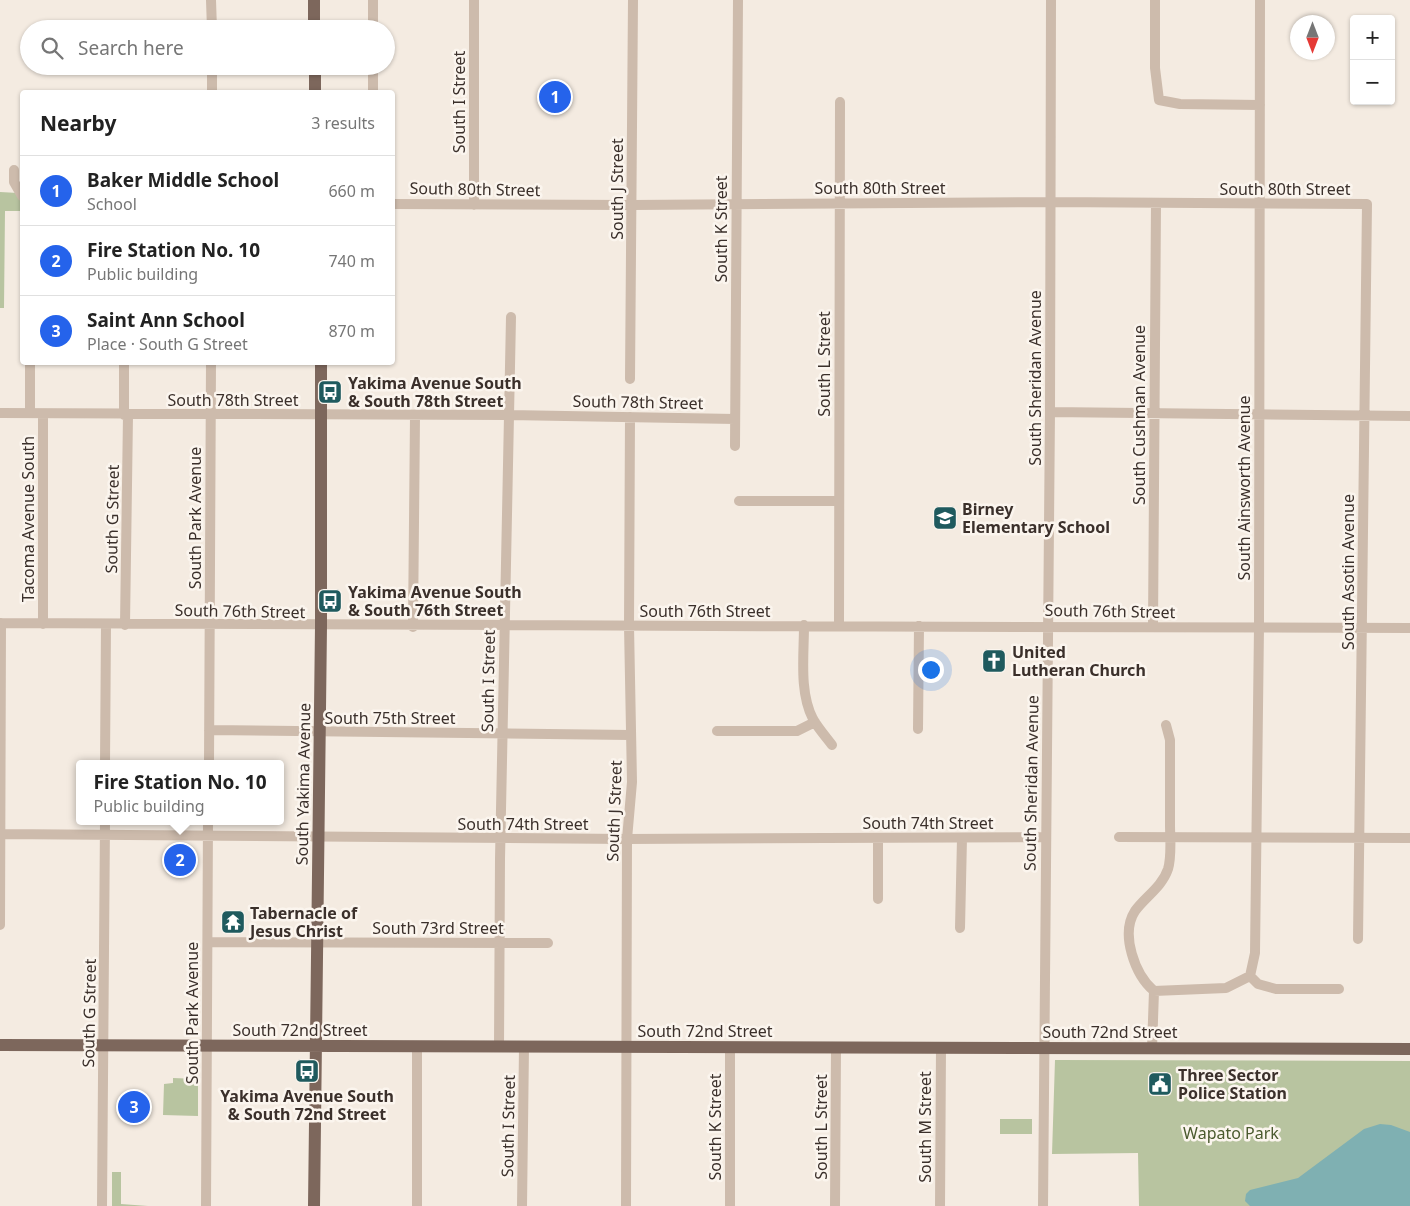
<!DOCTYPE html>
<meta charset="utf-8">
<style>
body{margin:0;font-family:"Noto Sans",sans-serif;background:#f6f6f6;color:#222}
.controls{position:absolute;right:15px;top:15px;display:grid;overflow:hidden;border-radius:5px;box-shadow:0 1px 4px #0004}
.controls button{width:45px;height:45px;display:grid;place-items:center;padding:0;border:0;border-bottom:1px solid #e0e0e0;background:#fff;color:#222;font:25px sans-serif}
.compass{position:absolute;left:1290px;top:15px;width:45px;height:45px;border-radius:50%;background:#fff;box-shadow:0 1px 4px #0004;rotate:180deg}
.you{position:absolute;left:930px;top:669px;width:18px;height:18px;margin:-12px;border:4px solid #fff;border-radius:50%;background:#1a73e8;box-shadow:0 0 0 8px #1a73e833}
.badge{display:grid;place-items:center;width:32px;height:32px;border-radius:50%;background:#2563eb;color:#fff;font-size:16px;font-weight:700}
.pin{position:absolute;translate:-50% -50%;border:2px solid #fff;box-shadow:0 1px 5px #0006}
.popup{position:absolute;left:76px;top:760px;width:208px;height:65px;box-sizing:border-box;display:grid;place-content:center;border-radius:5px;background:#fff;filter:drop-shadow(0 1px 4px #0005);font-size:16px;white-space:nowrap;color:#767676}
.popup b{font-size:19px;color:#222}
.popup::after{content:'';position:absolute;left:50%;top:100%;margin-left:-10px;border:10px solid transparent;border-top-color:#fff}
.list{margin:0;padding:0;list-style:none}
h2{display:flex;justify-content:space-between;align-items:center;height:65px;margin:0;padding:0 20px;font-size:21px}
h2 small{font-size:16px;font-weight:400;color:#767676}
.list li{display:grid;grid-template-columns:32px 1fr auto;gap:15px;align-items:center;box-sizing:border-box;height:70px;padding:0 20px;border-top:1px solid #e0e0e0}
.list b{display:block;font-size:19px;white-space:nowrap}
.list p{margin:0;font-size:16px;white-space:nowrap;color:#767676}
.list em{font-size:16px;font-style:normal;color:#767676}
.icon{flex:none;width:28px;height:28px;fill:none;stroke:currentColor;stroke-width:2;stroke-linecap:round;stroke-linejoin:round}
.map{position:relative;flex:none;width:1410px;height:1206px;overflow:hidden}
.search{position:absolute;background:#fff;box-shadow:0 1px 4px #0004;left:20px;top:20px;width:375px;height:55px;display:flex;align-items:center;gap:12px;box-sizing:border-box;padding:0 18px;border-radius:28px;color:#767676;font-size:19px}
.panel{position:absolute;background:#fff;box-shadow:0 1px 4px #0004;left:20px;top:90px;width:375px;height:275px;border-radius:5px}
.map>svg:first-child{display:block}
.green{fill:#b8c4a0}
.water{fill:#7fb0b2}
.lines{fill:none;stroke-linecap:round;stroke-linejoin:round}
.minor{stroke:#cdbbac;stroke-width:10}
.major{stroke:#7d675c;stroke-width:12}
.labels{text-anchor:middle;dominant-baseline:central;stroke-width:5;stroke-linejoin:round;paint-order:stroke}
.street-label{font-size:16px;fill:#3b302b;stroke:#fbf5ee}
.poi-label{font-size:16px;font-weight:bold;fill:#3b302b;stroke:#fbf5ee;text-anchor:start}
.park-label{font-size:16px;fill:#4a5a2e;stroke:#fbf5ee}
</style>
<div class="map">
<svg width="1410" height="1206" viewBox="0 0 1410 1206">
<rect width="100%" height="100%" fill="#f4ebe1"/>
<path class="green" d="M0,192L18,193L22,198V211H5L4,308H0Z
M1055,1060L1410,1061V1206H1139L1138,1153L1052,1154Z
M173,1078L198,1079V1116L163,1115L164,1084L173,1083Z
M1000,1119H1032V1134H1000Z
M112,1172H121V1204L148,1206H112Z"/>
<path class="water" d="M1380,1124L1391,1125L1410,1132V1206H1250L1245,1201L1246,1194L1250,1190L1298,1178L1364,1129Z"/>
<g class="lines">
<path class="minor" d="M211,0L212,29
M373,0V29
M1155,0V68L1159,100L1180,104L1260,105
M212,66V92
M373,66V92
M14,170V182L22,196
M392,204L632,205L1051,202L1367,204L1358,939
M474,205V0
M30,362V413
M630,379L633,0
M1050,412L1410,416
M0,413L509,415L735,419
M124,415V362
M735,446L738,0
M739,501H839
M0,623C470,628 940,625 1410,628
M43,624V414
M125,625L128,415
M804,625C804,655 799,692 813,719C818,728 826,737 832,745
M839,625L840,102
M413,627L415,416
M1153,627L1156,203
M918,729L919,626
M209,730L630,735
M717,731H797L815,722
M105,764L106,624
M209,764L211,362
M0,834L627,839L1045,837
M1119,837L1410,838
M878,838V899
M0,925L1,623
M960,928L962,838
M208,942L548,943
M1250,976L1255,953L1259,627L1260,0
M1250,976L1258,984L1276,989H1339
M1154,991C1135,975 1120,934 1135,911C1145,897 1162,887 1168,869C1172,856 1170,838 1170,824C1170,796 1170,768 1170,740L1166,725
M1154,991L1226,988L1250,976
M417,1046V1206
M499,1047L500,859L511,317
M1152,1049L1154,991
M102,1206L105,821
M206,1206L208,821
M522,1206L524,1047
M626,1206L627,839L632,782L629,626L630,417
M730,1206V1047
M835,1206L836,1048
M940,1206L941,1048
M1043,1206L1050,412L1051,0"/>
<path class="major" d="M314,0V29
M315,66V92
M0,1045L1410,1049
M314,1206L321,626V362"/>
</g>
<defs>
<symbol id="bus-square" viewBox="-11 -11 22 22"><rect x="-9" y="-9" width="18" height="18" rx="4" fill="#1f5a5e" stroke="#fbf5ee"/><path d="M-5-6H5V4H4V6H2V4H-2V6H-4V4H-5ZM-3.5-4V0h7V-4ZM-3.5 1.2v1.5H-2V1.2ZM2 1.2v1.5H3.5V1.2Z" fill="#fff"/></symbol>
<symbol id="school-square" viewBox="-11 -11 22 22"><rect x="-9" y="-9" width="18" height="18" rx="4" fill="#1f5a5e" stroke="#fbf5ee"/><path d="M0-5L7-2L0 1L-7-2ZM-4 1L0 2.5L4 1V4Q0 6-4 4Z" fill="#fff"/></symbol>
<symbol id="church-square" viewBox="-11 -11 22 22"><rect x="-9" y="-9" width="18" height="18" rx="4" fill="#1f5a5e" stroke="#fbf5ee"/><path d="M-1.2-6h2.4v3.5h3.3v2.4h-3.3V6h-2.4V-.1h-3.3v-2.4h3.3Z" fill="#fff"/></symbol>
<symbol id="temple-square" viewBox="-11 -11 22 22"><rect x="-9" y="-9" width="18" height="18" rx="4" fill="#1f5a5e" stroke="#fbf5ee"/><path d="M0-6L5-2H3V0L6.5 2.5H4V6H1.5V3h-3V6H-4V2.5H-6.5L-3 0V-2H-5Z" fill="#fff"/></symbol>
<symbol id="civic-square" viewBox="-11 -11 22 22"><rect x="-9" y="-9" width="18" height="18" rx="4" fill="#1f5a5e" stroke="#fbf5ee"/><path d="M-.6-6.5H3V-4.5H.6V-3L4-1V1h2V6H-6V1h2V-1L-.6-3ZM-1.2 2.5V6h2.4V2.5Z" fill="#fff"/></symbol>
</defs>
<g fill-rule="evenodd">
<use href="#bus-square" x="316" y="378" width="28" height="28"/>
<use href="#school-square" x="931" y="504" width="28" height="28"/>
<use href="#bus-square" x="316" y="587" width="28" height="28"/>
<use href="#church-square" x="980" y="647" width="28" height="28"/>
<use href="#temple-square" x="219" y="908" width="28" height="28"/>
<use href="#bus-square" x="293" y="1057" width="28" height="28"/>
<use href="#civic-square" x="1146" y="1070" width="28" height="28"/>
</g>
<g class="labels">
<g class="street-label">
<text transform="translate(459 102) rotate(-90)">South I Street</text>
<text x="880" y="188">South 80th Street</text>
<text transform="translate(475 189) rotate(1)">South 80th Street</text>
<text transform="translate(617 189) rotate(-90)">South J Street</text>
<text x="1285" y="189">South 80th Street</text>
<text transform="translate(721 229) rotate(-90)">South K Street</text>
<text transform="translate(824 364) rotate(-90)">South L Street</text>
<text transform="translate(1035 378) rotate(-90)">South Sheridan Avenue</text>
<text x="233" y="400">South 78th Street</text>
<text transform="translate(638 402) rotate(1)">South 78th Street</text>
<text transform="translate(1139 415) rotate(-90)">South Cushman Avenue</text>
<text transform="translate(1244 488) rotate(-90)">South Ainsworth Avenue</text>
<text transform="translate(195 518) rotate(-90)">South Park Avenue</text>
<text transform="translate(28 519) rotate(-90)">Tacoma Avenue South</text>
<text transform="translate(112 519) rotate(-89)">South G Street</text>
<text transform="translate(1348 572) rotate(-90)">South Asotin Avenue</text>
<text transform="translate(240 611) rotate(1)">South 76th Street</text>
<text x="705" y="611">South 76th Street</text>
<text transform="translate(1110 611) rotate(1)">South 76th Street</text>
<text transform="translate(488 681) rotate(-89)">South I Street</text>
<text x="390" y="718">South 75th Street</text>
<text transform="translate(1031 783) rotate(-89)">South Sheridan Avenue</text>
<text transform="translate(303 784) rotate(-89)">South Yakima Avenue</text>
<text transform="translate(614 811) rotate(-88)">South J Street</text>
<text x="928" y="823">South 74th Street</text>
<text x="523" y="824">South 74th Street</text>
<text x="438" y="928">South 73rd Street</text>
<text transform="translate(89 1013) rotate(-89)">South G Street</text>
<text transform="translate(192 1013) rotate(-90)">South Park Avenue</text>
<text x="300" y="1030">South 72nd Street</text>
<text x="705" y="1031">South 72nd Street</text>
<text x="1110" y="1032">South 72nd Street</text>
<text transform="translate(508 1126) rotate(-89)">South I Street</text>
<text transform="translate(715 1127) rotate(-90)">South K Street</text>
<text transform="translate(821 1127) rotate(-90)">South L Street</text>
<text transform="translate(925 1127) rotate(-90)">South M Street</text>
</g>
<g class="poi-label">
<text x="348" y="383">Yakima Avenue South<tspan x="348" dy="18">&amp; South 78th Street</tspan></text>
<text x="962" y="509">Birney<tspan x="962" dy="18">Elementary School</tspan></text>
<text x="348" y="592">Yakima Avenue South<tspan x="348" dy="18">&amp; South 76th Street</tspan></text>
<text x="1012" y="652">United<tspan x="1012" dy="18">Lutheran Church</tspan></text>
<text x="250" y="913">Tabernacle of<tspan x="250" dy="18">Jesus Christ</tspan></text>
<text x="1178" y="1075">Three Sector<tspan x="1178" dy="18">Police Station</tspan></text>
<text x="307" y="1096" text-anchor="middle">Yakima Avenue South<tspan x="307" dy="18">&amp; South 72nd Street</tspan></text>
</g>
<g class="park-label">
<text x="1231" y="1133">Wapato Park</text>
</g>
</g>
</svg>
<div class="controls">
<button>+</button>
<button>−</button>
</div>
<svg class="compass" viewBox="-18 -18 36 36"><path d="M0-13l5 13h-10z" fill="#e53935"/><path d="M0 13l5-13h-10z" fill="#767676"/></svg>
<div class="you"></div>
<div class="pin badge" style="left:555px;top:97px">1</div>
<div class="pin badge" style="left:180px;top:860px">2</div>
<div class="popup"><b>Fire Station No. 10</b>Public building</div>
<div class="pin badge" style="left:134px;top:1107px">3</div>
<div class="search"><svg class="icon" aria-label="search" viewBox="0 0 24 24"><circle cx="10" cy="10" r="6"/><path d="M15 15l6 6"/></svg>Search here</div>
<section class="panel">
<h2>Nearby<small>3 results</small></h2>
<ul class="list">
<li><span class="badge">1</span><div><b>Baker Middle School</b><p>School</p></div><em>660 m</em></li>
<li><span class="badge">2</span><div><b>Fire Station No. 10</b><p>Public building</p></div><em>740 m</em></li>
<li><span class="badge">3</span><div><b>Saint Ann School</b><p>Place · South G Street</p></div><em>870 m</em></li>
</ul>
</section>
</div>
